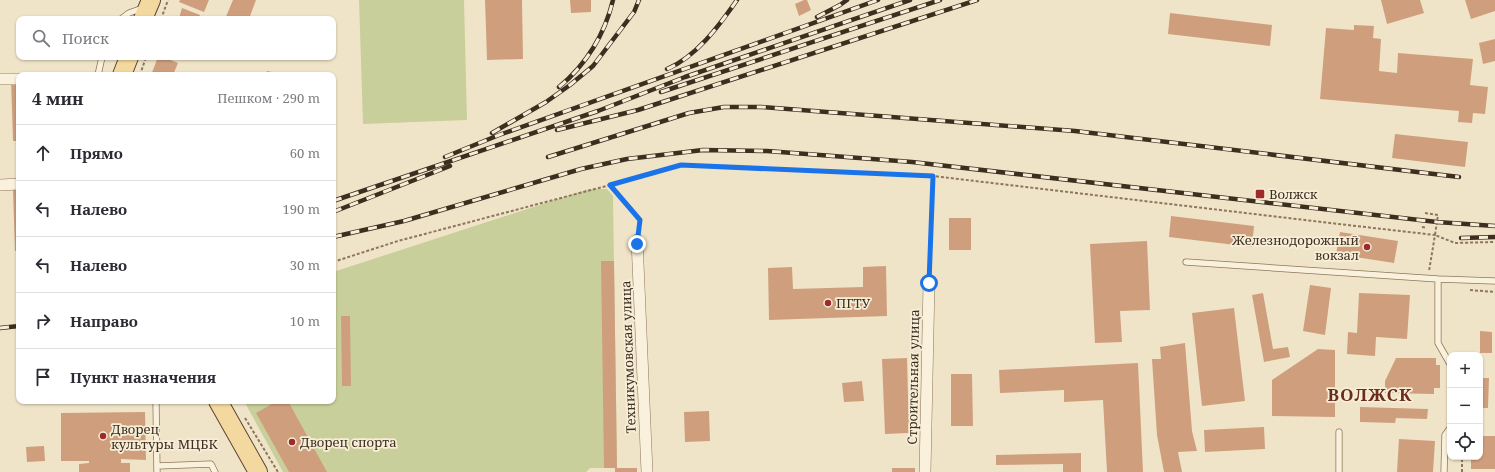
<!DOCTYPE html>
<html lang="ru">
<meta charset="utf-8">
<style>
body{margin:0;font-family:"Noto Serif",serif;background:#f7f7f7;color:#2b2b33}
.controls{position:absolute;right:12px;bottom:12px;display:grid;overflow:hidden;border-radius:8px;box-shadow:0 1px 3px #0004}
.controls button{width:36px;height:36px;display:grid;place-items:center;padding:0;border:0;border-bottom:1px solid #e1e1e2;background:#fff;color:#2b2b33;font:20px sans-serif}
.stop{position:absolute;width:12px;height:12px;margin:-9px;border:3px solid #1a73e8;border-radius:50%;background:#fff}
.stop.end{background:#1a73e8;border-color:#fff;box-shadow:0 1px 4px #0008}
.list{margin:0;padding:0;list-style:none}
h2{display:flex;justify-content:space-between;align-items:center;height:52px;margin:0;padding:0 16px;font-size:17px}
h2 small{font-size:13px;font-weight:400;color:#7c7c81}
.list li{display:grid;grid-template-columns:26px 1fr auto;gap:12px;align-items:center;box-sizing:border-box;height:56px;padding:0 16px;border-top:1px solid #e1e1e2}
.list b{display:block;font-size:15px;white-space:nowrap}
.list em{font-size:13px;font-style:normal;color:#7c7c81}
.icon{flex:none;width:22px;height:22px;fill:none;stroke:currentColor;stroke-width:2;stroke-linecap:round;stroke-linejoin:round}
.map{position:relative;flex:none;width:1495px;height:472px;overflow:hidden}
.search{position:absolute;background:#fff;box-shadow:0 1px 3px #0004;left:16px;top:16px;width:320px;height:44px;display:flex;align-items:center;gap:10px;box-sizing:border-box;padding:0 14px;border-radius:8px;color:#7c7c81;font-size:15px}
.panel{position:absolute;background:#fff;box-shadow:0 1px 3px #0004;left:16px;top:72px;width:320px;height:332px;border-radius:8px}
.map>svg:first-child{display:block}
.green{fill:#c9cf9b}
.building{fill:#cf9f7d}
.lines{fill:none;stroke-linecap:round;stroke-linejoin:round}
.service-casing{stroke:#8d765c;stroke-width:7}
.minor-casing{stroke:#8d765c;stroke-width:12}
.primary-casing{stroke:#5b4430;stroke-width:20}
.path{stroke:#8d765c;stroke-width:2;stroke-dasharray:3 2;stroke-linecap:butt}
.service{stroke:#faf1dc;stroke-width:5.5}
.minor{stroke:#faf1dc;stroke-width:11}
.primary{stroke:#f3d9a0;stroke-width:18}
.rail-casing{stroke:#3d2e20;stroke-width:4.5}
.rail{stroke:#f7eed8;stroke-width:3;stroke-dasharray:9;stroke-linecap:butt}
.route{stroke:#1a73e8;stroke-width:5}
.poi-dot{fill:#9e2a2b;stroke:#f7eed8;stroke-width:1.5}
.labels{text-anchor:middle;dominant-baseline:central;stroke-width:3.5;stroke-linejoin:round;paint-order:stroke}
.poi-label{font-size:13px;fill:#3d2e20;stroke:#f7eed8;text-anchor:start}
.street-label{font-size:13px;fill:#3d2e20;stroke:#f7eed8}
.district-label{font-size:17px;font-weight:bold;letter-spacing:1px;fill:#6b2e1e;stroke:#f7eed8}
</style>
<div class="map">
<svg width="1495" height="472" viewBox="0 0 1495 472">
<rect width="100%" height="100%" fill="#f0e4c8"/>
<path class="green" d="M359,0H464L467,120L363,124Z
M589,189H607L613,196L617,468H590L586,472H283L244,401H333V272Z"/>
<path class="building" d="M180,0H209L204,12L179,2Z
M233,0H256L249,19H225Z
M485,0H522L523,59L487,60Z
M570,0H591V12L571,13Z
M804,0H807L811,10L799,16L795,4Z
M1381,0H1420L1424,13L1387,24Z
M1465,0H1495V11L1471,19Z
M182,8L200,15L199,19H182L179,18Z
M1170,13L1272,25L1270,46L1168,34Z
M1354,25L1374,26L1373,38L1381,39L1379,71L1397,73L1398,53L1473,59L1470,85L1488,87L1485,114L1473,113L1472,123L1458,122L1459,111L1320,99L1326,28L1354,30Z
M1495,39V61L1483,64L1479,43Z
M158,57H163L178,63L173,75H151Z
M267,71L282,74V75H266Z
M11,80H19V141H13Z
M1395,134L1468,142L1465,167L1392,158Z
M13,190H19V251H15Z
M1171,216L1254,226L1252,247L1169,237Z
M949,218H971V250H949Z
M1340,232L1398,241L1394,263L1336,254Z
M1147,241L1150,310L1120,311L1122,342L1095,343L1090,244Z
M601,261H614L617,468H604Z
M886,266L887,316L769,320L768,268L792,267L793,289L863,287V267Z
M1310,285L1331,288L1325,335L1303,331Z
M1263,293L1273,349L1288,347L1290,357L1264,362L1252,295Z
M1359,293L1410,295L1407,339L1376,337L1375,356L1347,354L1348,332L1357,333Z
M1234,308L1245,401L1202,406L1192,313Z
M341,316H350L351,386H342Z
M1480,331L1492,332V353H1480Z
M1185,343L1192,431L1197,451L1178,452L1182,472H1164L1157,435L1152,359H1161L1160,347Z
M1318,349L1335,350V417L1272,416V380Z
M907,358L909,433L885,434L882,359Z
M1396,358H1436V365H1440V388H1434V394L1385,393V381Z
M1138,363L1143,472H1107L1103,400L1064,402V390L1000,393L999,370Z
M951,374H972L973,426H951Z
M1480,378H1489L1488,408H1480Z
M862,381L864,401L844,402L842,383Z
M277,401H288L327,472H289L256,413Z
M1360,407L1428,409L1427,419L1396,418L1395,423L1360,422Z
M709,411L710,441L685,442L684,412Z
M145,412L146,460L121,459V463H130V472H79V464L89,463V461H61V413Z
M1264,427L1265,449L1205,452L1204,430Z
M1480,436H1495V469H1471V457H1480Z
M1399,439L1435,441L1433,472H1397Z
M44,446L45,461L27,462L26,447Z
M1081,453V472H1063V464L996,465V455Z
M615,468H637V472H615Z
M892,468H915V472H892Z"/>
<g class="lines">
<defs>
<path id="service" d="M121,19L129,13L143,8
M98,75L102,57
M1186,262L1438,279
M1450,364L1438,343V279L1495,281
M156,401L157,472
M1339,432V472
M157,466L211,464L215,472
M1444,472L1445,435L1450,428"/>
<path id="minor" d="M0,79H19
M0,185L19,184
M637,240L647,472
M925,472L929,283"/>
<path id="primary" d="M143,19L151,0
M122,75L129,57
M218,401L258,472"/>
</defs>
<use href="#service" class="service-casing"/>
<use href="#minor" class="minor-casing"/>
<use href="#primary" class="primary-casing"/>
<path class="path" d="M161,19L168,0
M140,75L146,57
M1425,213L1438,215L1435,235L1455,243L1495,242
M1422,227L1427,228
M638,230L640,220L610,185L681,165L933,176
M333,262L398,241L610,185
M930,273L933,176L1330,223L1435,235L1429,271
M1470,290L1495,292
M245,418L278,472
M1462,472V457"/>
<use href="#service" class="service"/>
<use href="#minor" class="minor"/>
<use href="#primary" class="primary"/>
<defs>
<path id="rail" d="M817,17L840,5L847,0
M667,69C696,57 719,26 737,0
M559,87C586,65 605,34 613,0
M661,92L940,0
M557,130L638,110L977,0
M492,133L546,102L570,85L593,66L634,12L639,0
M445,157L499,135L878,0
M548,157L689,113L724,107H761L1075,131L1459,177
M333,201L598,111L685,77L910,0
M333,212L450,166
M333,237L404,221L581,169L627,159L703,150L767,151L912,162L1437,222L1495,226
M1461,238L1495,237
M0,328L19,326"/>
</defs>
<use href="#rail" class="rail-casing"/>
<use href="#rail" class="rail"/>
</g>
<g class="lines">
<path class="route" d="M637,244L640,220L610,185L681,165L933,176L929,283"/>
</g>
<g class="poi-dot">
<rect x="1255" y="189" width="10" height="10" rx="2"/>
<circle cx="1367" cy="247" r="4"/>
<circle cx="828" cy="303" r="4"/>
<circle cx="103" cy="436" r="4"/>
<circle cx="292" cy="442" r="4"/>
</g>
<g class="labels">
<g class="poi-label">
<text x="1269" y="194">Волжск</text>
<text x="1359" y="240" text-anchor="end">Железнодорожный<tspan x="1359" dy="15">вокзал</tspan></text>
<text x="836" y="303">ПГТУ</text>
<text x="111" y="429">Дворец<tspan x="111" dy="15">культуры МЦБК</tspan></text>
<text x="300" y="442">Дворец спорта</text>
</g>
<g class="street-label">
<text transform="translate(628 357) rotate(-92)">Техникумовская улица</text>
<text transform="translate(913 377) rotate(-89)">Строительная улица</text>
</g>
<g class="district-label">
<text x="1370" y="394">ВОЛЖСК</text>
</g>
</g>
</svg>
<div class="controls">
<button>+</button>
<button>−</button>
<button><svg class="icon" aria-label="locate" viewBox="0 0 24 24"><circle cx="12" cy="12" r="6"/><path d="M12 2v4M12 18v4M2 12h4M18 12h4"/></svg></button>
</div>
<div class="stop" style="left:929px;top:283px"></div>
<div class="stop end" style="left:637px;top:244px"></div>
<div class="search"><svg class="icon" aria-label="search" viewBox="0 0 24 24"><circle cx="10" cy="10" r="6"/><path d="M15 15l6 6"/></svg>Поиск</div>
<section class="panel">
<h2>4 мин<small>Пешком · 290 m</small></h2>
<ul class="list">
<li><svg class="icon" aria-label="ahead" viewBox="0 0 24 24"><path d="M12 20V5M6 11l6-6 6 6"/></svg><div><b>Прямо</b></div><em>60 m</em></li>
<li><svg class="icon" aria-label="left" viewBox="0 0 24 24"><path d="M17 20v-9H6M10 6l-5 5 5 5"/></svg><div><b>Налево</b></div><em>190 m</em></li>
<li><svg class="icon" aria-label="left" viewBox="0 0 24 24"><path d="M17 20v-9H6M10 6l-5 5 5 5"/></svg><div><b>Налево</b></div><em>30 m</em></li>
<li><svg class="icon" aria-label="right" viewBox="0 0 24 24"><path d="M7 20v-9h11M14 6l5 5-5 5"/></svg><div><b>Направо</b></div><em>10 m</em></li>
<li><svg class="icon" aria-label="arrive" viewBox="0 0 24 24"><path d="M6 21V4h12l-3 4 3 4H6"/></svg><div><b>Пункт назначения</b></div></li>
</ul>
</section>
</div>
